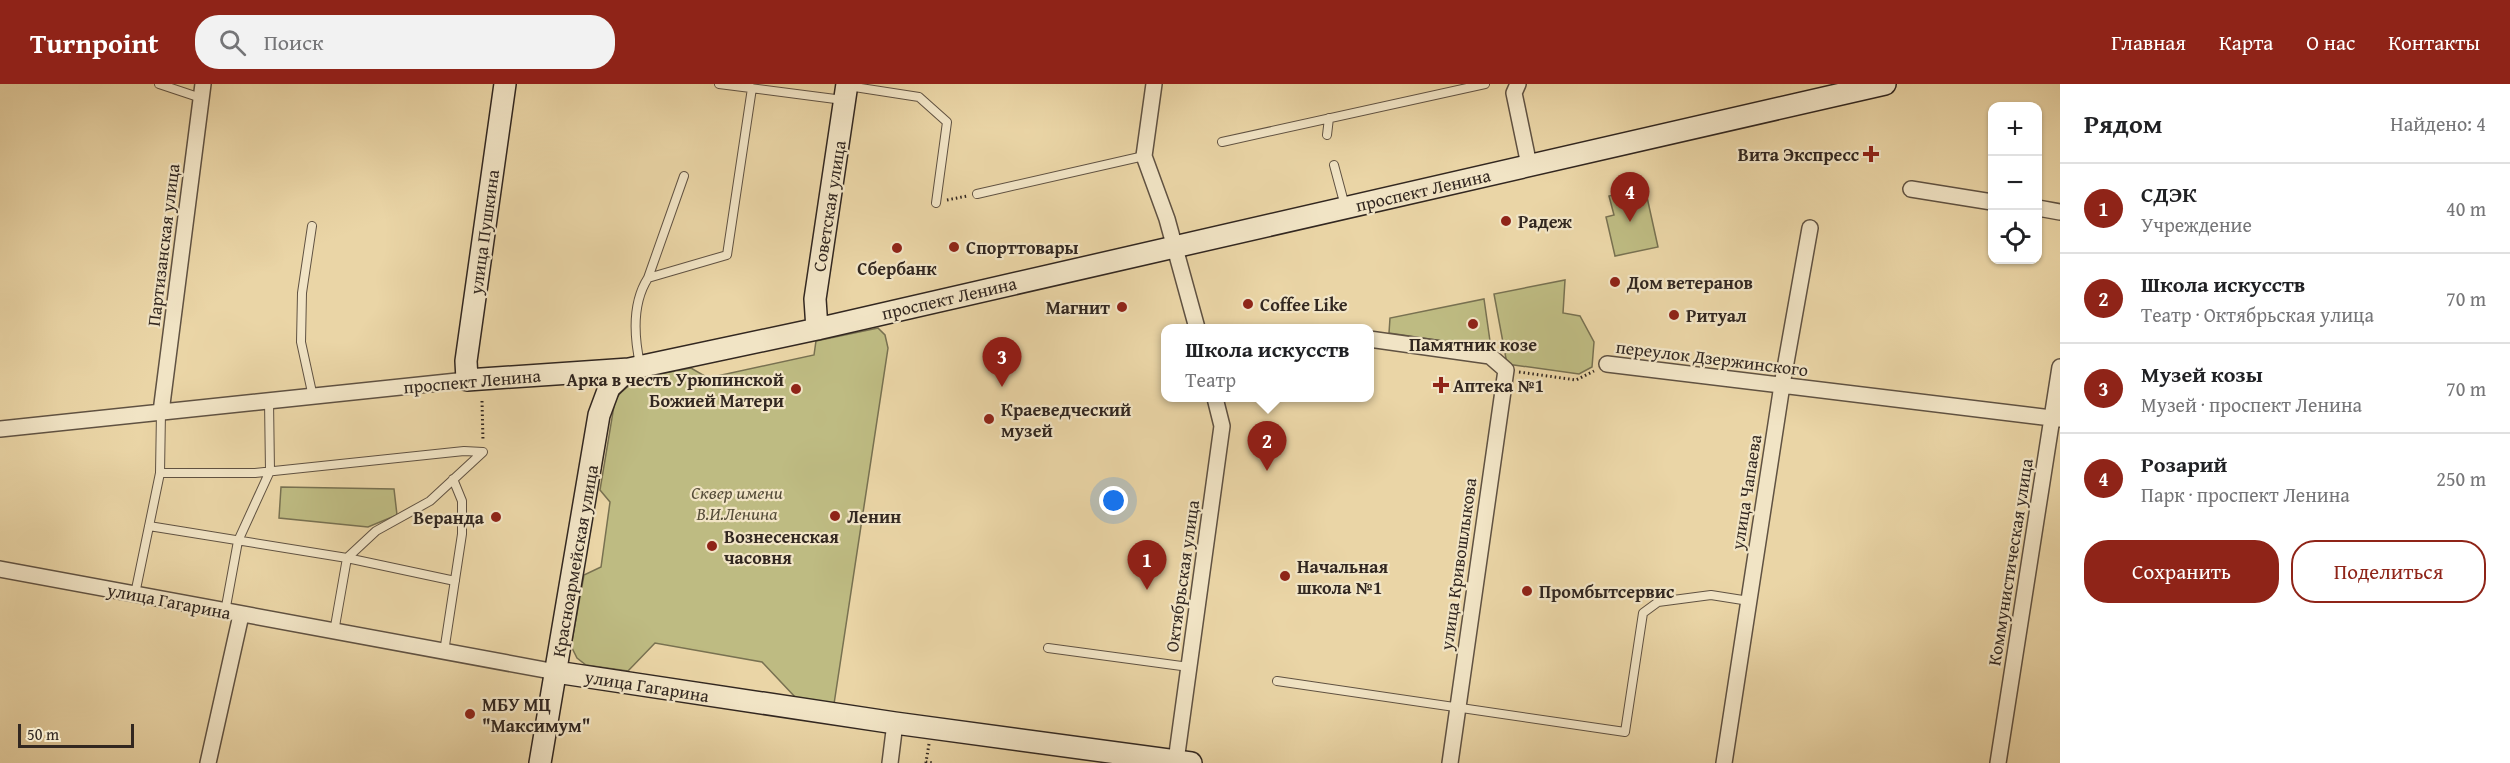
<!DOCTYPE html>
<html lang="ru">
<meta charset="utf-8">
<style>
body{margin:0;font-family:"Gentium Book Plus",serif;background:#f2f2f2;color:#202124}
.controls{position:absolute;right:18px;top:18px;display:grid;overflow:hidden;border-radius:12px;box-shadow:0 2px 4px #0004}
.controls button{width:54px;height:54px;display:grid;place-items:center;padding:0;border:0;border-bottom:2px solid #e0e0e0;background:#fff;color:#202124;font:30px sans-serif}
.scale{position:absolute;left:18px;bottom:15px;width:116px;box-sizing:border-box;padding-left:6px;border:3px solid #322720;border-top:0;font-size:16px;line-height:21px;white-space:nowrap;color:#322720;-webkit-text-stroke:4px #f1e4c5;paint-order:stroke}
.you{position:absolute;left:1114px;top:417px;width:21px;height:21px;margin:-15px;border:4px solid #fff;border-radius:50%;background:#1a73e8;box-shadow:0 0 0 9px #1a73e833}
.badge{display:grid;place-items:center;width:39px;height:39px;border-radius:50%;background:#8f2418;color:#fff;font-size:20px;font-weight:700}
.pin{position:absolute;translate:-50% -50px;filter:drop-shadow(0 2px 3px #0008)}
.pin::after{content:'';position:absolute;top:32px;width:21px;height:18px;background:inherit;clip-path:polygon(0 0,100% 0,50% 100%)}
.popup{position:absolute;left:1161px;top:240px;width:213px;height:78px;box-sizing:border-box;display:grid;place-content:center;border-radius:12px;background:#fff;filter:drop-shadow(0 2px 4px #0005);font-size:20px;white-space:nowrap;color:#757577}
.popup b{font-size:22px;color:#202124}
.popup::after{content:'';position:absolute;left:50%;top:100%;margin-left:-12px;border:12px solid transparent;border-top-color:#fff}
.list{margin:0;padding:0;list-style:none}
h2{display:flex;justify-content:space-between;align-items:center;height:78px;margin:0;padding:0 24px;font-size:26px}
h2 small{font-size:20px;font-weight:400;color:#757577}
.list li{display:grid;grid-template-columns:39px 1fr auto;gap:18px;align-items:center;box-sizing:border-box;height:90px;padding:0 24px;border-top:2px solid #e0e0e0}
.list b{display:block;font-size:22px;white-space:nowrap}
.list p{margin:0;font-size:20px;white-space:nowrap;color:#757577}
.list em{font-size:20px;font-style:normal;color:#757577}
.actions{display:flex;gap:12px;padding:18px 24px}
.actions a{flex:1;padding:14px 0;border:2px solid #8f2418;border-radius:24px;text-align:center;font-size:21px;color:#8f2418}
.actions .main{background:#8f2418;color:#fff}
.icon{flex:none;width:33px;height:33px;fill:none;stroke:currentColor;stroke-width:2;stroke-linecap:round;stroke-linejoin:round}
.map{position:relative;flex:none;width:2060px;height:679px;overflow:hidden}
header{display:flex;align-items:center;gap:36px;box-sizing:border-box;height:84px;padding:0 30px;background:#8f2418;color:#fff}
header strong{font-size:28px}
nav{display:flex;gap:33px;margin-inline-start:auto;font-size:21px}
.search{width:420px;height:54px;background:#f2f2f2;display:flex;align-items:center;gap:15px;box-sizing:border-box;padding:0 21px;border-radius:24px;color:#757577;font-size:22px}
main{display:flex}
aside{flex:1;background:#fff}
.map>svg:first-child{display:block}
.green{fill:#bebb82;stroke:#787151;stroke-width:1.5}
.lines{fill:none;stroke-linecap:round;stroke-linejoin:round}
.lane-casing{stroke:#605242;stroke-width:10}
.street-casing{stroke:#605242;stroke-width:18}
.secondary-casing{stroke:#322720;stroke-width:24}
.path{stroke:#322720;stroke-width:3;stroke-dasharray:1.5 3;stroke-linecap:butt}
.lane{stroke:#f1e4c5;stroke-width:8}
.street{stroke:#f1e4c5;stroke-width:15}
.secondary{stroke:#f1e4c5;stroke-width:21}
.poi-dot{fill:#8f2418;stroke:#f1e4c5;stroke-width:2}
.labels{text-anchor:middle;dominant-baseline:central;stroke-width:4.5;stroke-linejoin:round;paint-order:stroke}
.poi-label{font-size:18px;font-weight:bold;fill:#322720;stroke:#f1e4c5;text-anchor:start}
.street-label{font-size:18px;fill:#322720;stroke:#f1e4c5}
.park-label{font-size:18px;font-style:italic;fill:#554c38;stroke:#f1e4c5}
</style>
<header>
<strong>Turnpoint</strong>
<div class="search"><svg class="icon" aria-label="search" viewBox="0 0 24 24"><circle cx="10" cy="10" r="6"/><path d="M15 15l6 6"/></svg>Поиск</div>
<nav><a>Главная</a><a>Карта</a><a>О нас</a><a>Контакты</a></nav>
</header>
<main>
<div class="map">
<svg width="2060" height="679" viewBox="0 0 2060 679">
<rect width="100%" height="100%" fill="#ead5a6"/>
<filter id="stains"><feTurbulence type="fractalNoise" baseFrequency=".00333" numOctaves="4"/><feColorMatrix values="0 0 0 0 .2 0 0 0 0 .09 0 0 0 0 .02 0 0 0 .5 -.17"/></filter>
<radialGradient id="worn" r=".72"><stop offset=".6" stop-color="#630" stop-opacity="0"/><stop offset="1" stop-color="#630" stop-opacity=".3"/></radialGradient>
<path class="green" d="M1645,104L1658,163L1615,172L1606,133L1614,131L1609,112Z
M1565,196L1563,229L1580,232L1594,258L1592,283L1579,290L1507,280L1494,210Z
M1484,215L1491,264L1389,249L1390,234Z
M878,244L885,251L888,264L834,620L797,615L762,578L655,559L628,587L586,581L577,574L571,562L584,491L601,483L610,418L600,406L615,316C632,290 663,290 691,284L708,294L814,271L816,257Z
M281,403L394,405L397,431L368,443L279,434Z"/>
<g class="lines">
<defs>
<path id="lane" d="M159,0L201,14
M719,0L843,16
M848,2L919,13L947,38L936,119
M1327,51L1329,34
M1222,58L1485,0
M1334,81L1345,122
M977,110L1144,72
M312,142L302,209L301,258L313,313
M648,194L684,92
M640,280C634,252 632,219 648,194L727,171L752,4
M160,389L161,328
M149,442L347,474L455,497
M135,510L160,389H255L464,367L483,368L430,417L376,447L347,474L334,548
M225,528L238,457L270,387L269,317
M1048,564L1189,583
M444,568L462,450V417L453,395
M1277,597L1625,648L1643,529L1658,518L1711,511L1749,517"/>
<path id="street" d="M1154,0L1144,72L1167,135L1197,244
M1518,0L1514,9L1529,81
M1911,105L1992,118
M2038,124L2060,128
M1369,255L1490,272L1506,286L1450,679
M1607,280L2060,335
M161,328L203,0
M0,345L467,296
M0,485L556,588
M1176,677L1222,342L1215,314
M208,679L241,531
M890,679L895,639
M1724,679L1782,301L1810,144
M1998,679L2060,283"/>
<path id="secondary" d="M505,0L466,277L467,296L629,285L817,245L1885,0
M817,245L815,215L847,0
M556,588L895,639L1191,679
M540,679L599,331L609,304L629,285"/>
</defs>
<use href="#lane" class="lane-casing"/>
<use href="#street" class="street-casing"/>
<use href="#secondary" class="secondary-casing"/>
<path class="path" d="M947,116L967,112
M1519,288L1576,296L1594,287
M482,317L483,357
M929,660L926,678L934,679"/>
<use href="#lane" class="lane"/>
<use href="#street" class="street"/>
<use href="#secondary" class="secondary"/>
</g>
<g class="poi-dot">
<path d="M1868 61h6v6h6v6h-6v6h-6v-6h-6v-6h6z"/>
<circle cx="1506" cy="137" r="6"/>
<circle cx="954" cy="163" r="6"/>
<circle cx="897" cy="164" r="6"/>
<circle cx="1615" cy="198" r="6"/>
<circle cx="1248" cy="220" r="6"/>
<circle cx="1122" cy="223" r="6"/>
<circle cx="1674" cy="231" r="6"/>
<circle cx="1473" cy="240" r="6"/>
<path d="M1438 292h6v6h6v6h-6v6h-6v-6h-6v-6h6z"/>
<circle cx="796" cy="305" r="6"/>
<circle cx="989" cy="335" r="6"/>
<circle cx="835" cy="432" r="6"/>
<circle cx="496" cy="433" r="6"/>
<circle cx="712" cy="462" r="6"/>
<circle cx="1285" cy="492" r="6"/>
<circle cx="1527" cy="507" r="6"/>
<circle cx="470" cy="630" r="6"/>
</g>
<g class="labels">
<g class="poi-label">
<text x="1859" y="70" text-anchor="end">Вита Экспресс</text>
<text x="1518" y="137">Радеж</text>
<text x="966" y="163">Спорттовары</text>
<text x="897" y="184" text-anchor="middle">Сбербанк</text>
<text x="1627" y="198">Дом ветеранов</text>
<text x="1260" y="220">Coffee Like</text>
<text x="1110" y="223" text-anchor="end">Магнит</text>
<text x="1686" y="231">Ритуал</text>
<text x="1473" y="260" text-anchor="middle">Памятник козе</text>
<text x="784" y="295" text-anchor="end">Арка в честь Урюпинской<tspan x="784" dy="21">Божией Матери</tspan></text>
<text x="1453" y="301">Аптека №1</text>
<text x="1001" y="325">Краеведческий<tspan x="1001" dy="21">музей</tspan></text>
<text x="847" y="432">Ленин</text>
<text x="484" y="433" text-anchor="end">Веранда</text>
<text x="724" y="452">Вознесенская<tspan x="724" dy="21">часовня</tspan></text>
<text x="1297" y="482">Начальная<tspan x="1297" dy="21">школа №1</tspan></text>
<text x="1539" y="507">Промбытсервис</text>
<text x="482" y="620">МБУ МЦ<tspan x="482" dy="21">"Максимум"</tspan></text>
</g>
<g class="street-label">
<text transform="translate(1423 106) rotate(-13)">проспект Ленина</text>
<text transform="translate(829 122) rotate(-81)">Советская улица</text>
<text transform="translate(484 148) rotate(-82)">улица Пушкина</text>
<text transform="translate(163 161) rotate(-83)">Партизанская улица</text>
<text transform="translate(949 214) rotate(-13)">проспект Ленина</text>
<text transform="translate(1712 274) rotate(7)">переулок Дзержинского</text>
<text transform="translate(472 297) rotate(-5)">проспект Ленина</text>
<text transform="translate(1746 408) rotate(-81)">улица Чапаева</text>
<text transform="translate(575 477) rotate(-80)">Красноармейская улица</text>
<text transform="translate(2010 478) rotate(-81)">Коммунистическая улица</text>
<text transform="translate(1458 480) rotate(-82)">улица Кривошлыкова</text>
<text transform="translate(1182 492) rotate(-82)">Октябрьская улица</text>
<text transform="translate(169 517) rotate(11)">улица Гагарина</text>
<text transform="translate(647 602) rotate(9)">улица Гагарина</text>
</g>
<g class="park-label">
<text x="737" y="408">Сквер имени<tspan x="737" dy="21">В.И.Ленина</tspan></text>
</g>
</g>
<rect width="100%" height="100%" filter="url(#stains)"/>
<rect width="100%" height="100%" fill="url(#worn)"/>
</svg>
<div class="controls">
<button>+</button>
<button>−</button>
<button><svg class="icon" aria-label="locate" viewBox="0 0 24 24"><circle cx="12" cy="12" r="6"/><path d="M12 2v4M12 18v4M2 12h4M18 12h4"/></svg></button>
</div>
<div class="scale">50 m</div>
<div class="you"></div>
<div class="pin badge" style="left:1147px;top:506px">1</div>
<div class="pin badge" style="left:1267px;top:387px">2</div>
<div class="popup"><b>Школа искусств</b>Театр</div>
<div class="pin badge" style="left:1002px;top:303px">3</div>
<div class="pin badge" style="left:1630px;top:138px">4</div>
</div>
<aside>
<h2>Рядом<small>Найдено: 4</small></h2>
<ul class="list">
<li><span class="badge">1</span><div><b>СДЭК</b><p>Учреждение</p></div><em>40 m</em></li>
<li><span class="badge">2</span><div><b>Школа искусств</b><p>Театр · Октябрьская улица</p></div><em>70 m</em></li>
<li><span class="badge">3</span><div><b>Музей козы</b><p>Музей · проспект Ленина</p></div><em>70 m</em></li>
<li><span class="badge">4</span><div><b>Розарий</b><p>Парк · проспект Ленина</p></div><em>250 m</em></li>
</ul>
<div class="actions"><a class="main">Сохранить</a><a>Поделиться</a></div>
</aside>
</main>
